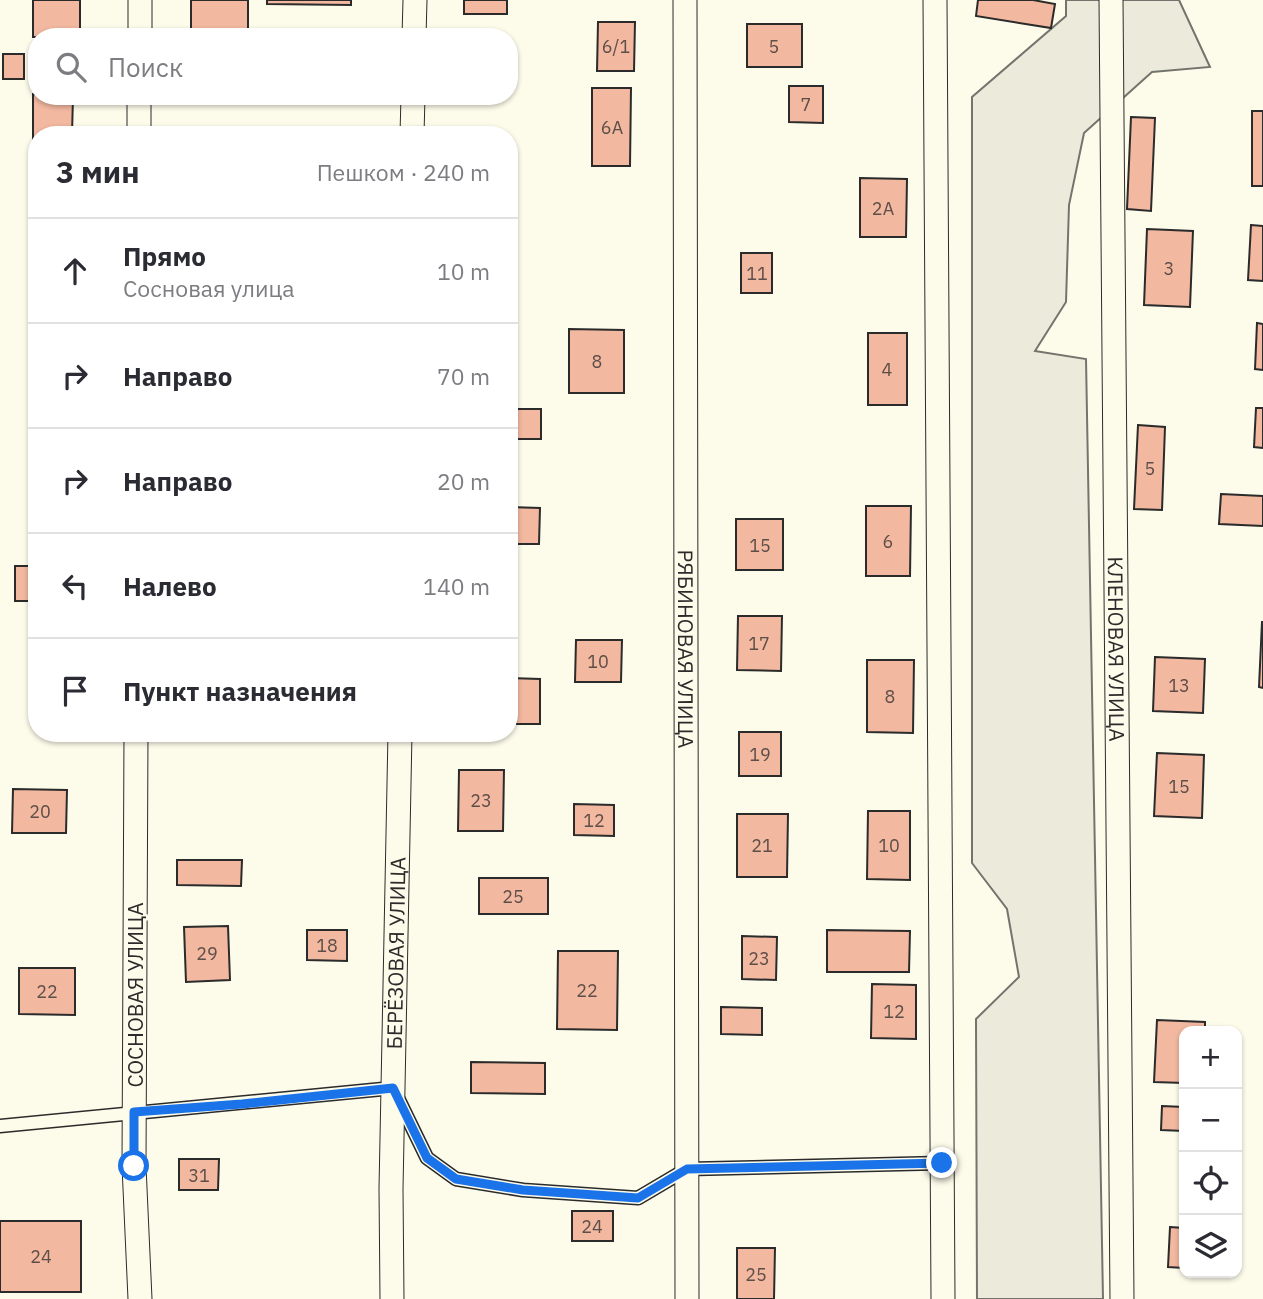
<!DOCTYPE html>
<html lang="ru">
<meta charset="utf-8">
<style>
body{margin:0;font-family:"IBM Plex Sans",sans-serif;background:#f7f7f7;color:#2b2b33}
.controls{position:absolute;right:21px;bottom:21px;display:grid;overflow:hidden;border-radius:14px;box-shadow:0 2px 5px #0004}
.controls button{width:63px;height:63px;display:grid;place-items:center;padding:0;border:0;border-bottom:2px solid #e1e1e2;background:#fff;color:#2b2b33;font:35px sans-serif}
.stop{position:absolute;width:21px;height:21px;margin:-16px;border:5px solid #1a73e8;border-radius:50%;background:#fff}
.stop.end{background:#1a73e8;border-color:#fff;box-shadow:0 2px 7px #0008}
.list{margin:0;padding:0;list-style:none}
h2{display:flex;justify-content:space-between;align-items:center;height:91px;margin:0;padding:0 28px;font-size:30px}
h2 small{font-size:23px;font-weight:400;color:#7c7c81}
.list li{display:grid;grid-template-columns:46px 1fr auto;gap:21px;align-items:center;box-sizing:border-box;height:105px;padding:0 28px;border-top:2px solid #e1e1e2}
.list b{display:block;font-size:26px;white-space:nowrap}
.list p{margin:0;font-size:23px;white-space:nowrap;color:#7c7c81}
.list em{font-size:23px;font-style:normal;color:#7c7c81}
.icon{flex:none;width:38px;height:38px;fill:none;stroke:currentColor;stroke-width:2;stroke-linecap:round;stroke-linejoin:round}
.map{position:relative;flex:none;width:1263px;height:1299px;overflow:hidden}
.search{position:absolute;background:#fff;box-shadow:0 2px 5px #0004;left:28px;top:28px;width:490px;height:77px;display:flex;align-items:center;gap:18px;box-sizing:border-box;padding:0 24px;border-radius:28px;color:#7c7c81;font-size:26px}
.panel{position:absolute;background:#fff;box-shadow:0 2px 5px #0004;left:28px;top:126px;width:490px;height:616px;border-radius:28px}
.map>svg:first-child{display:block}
.green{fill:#ecebdb;stroke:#74746e;stroke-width:2}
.building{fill:#f2b8a0;stroke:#2b2b2b;stroke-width:2}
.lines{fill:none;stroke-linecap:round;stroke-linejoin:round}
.lane-casing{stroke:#2b2b2b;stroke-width:15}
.street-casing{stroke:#2b2b2b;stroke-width:25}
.lane{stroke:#fdfbea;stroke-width:12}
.street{stroke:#fdfbea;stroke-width:23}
.route{stroke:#1a73e8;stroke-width:9}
.labels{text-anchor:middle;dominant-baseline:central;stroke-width:5;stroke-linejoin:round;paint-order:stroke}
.number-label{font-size:18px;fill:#5d4e48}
.street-label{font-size:21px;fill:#2b2b2b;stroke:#fdfbea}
</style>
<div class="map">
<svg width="1263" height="1299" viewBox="0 0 1263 1299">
<rect width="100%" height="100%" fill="#fdfbea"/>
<path class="green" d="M1066,0H1179L1210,67L1152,72L1084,133L1069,205L1066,302L1035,351L1086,359L1103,1299H977L976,1019L1019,977L1007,909L972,863V97L1066,16Z"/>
<path class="building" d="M33,0H80V37H33Z
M191,0H248V37H191Z
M267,0H351V5L267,4Z
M464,0H507V14H464Z
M978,0H1033L1055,4L1051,28L976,16Z
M598,22H635L634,71H597Z
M747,24H802V67H747Z
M3,54H24V79H3Z
M789,86H823V123L789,122Z
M592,88H631L630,166H592Z
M33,94L73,96L72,135H37V143H33Z
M1252,111H1263V186H1252Z
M1131,117L1155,118L1151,211L1127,209Z
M860,178L907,179L906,237H860Z
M1251,225L1263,226V281L1248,280Z
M1147,229L1193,231L1190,307L1144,305Z
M741,253H772V293H741Z
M1257,323L1263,324V370L1255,369Z
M569,329L624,330V393H569Z
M868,333H907V405H868Z
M34,337H37V380H33Z
M1256,408H1263V448L1254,447Z
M509,409H541V439H509Z
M1138,425L1165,427L1162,510L1134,509Z
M1221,494L1263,496V526L1219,524Z
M866,506H911L910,576H866Z
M509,507L540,508L539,544H509Z
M736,519H783V570H736Z
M15,566H37V601H15Z
M738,616H782L781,671L737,670Z
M1262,622H1263V688L1259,687Z
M576,640H622L621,682H575Z
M1155,657L1205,659L1203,713L1153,711Z
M867,660H914L913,733L867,732Z
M509,678L540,679V724H509Z
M739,732H781V776H739Z
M1157,753L1204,755L1202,818L1154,816Z
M459,770H504L503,831H458Z
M13,789L67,790L66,833H12Z
M574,804L614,805V836L574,835Z
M868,811H910V880L867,879Z
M737,814H788L787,877H737Z
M177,860H242L241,886L177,885Z
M479,878H548V914H479Z
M228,926L230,980L186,982L184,927Z
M307,930H347V961L307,960Z
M827,930L910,931L909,972H827Z
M742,936L777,937L776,980L742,979Z
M558,951H618L617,1030L557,1029Z
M19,968H75V1015L19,1014Z
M872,984L916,985V1039L871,1038Z
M721,1007L762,1008V1035L721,1034Z
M1157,1020L1205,1022V1031H1184V1083L1154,1082Z
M471,1062L545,1063V1094L471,1093Z
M1162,1106L1184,1107V1131L1161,1130Z
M179,1159H219L218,1190H179Z
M572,1211H613V1241H572Z
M0,1221H81V1292H0Z
M1170,1227L1184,1228V1268L1168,1267Z
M737,1248H775L774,1299H737Z"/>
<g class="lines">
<defs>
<path id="lane" d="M0,1126L393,1088L427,1158L456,1179L523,1190L638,1198L687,1169L942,1163"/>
<g id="street">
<path id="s1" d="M685,0L687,1299"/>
<path d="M935,0L943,1299"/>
<path id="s2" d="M1111,0L1122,1299"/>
<path d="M140,37V0"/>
<path d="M414,37L415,0"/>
<path d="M139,135V96"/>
<path d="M412,135L413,96"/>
<path d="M136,733L134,1166L140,1299"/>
<path id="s3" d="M392,1299L391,1189L400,733"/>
</g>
</defs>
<use href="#lane" class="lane-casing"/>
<use href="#street" class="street-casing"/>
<use href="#lane" class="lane"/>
<use href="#street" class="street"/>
</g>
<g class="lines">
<path class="route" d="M134,1166V1112L242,1104L393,1088L427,1158L456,1179L523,1190L638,1198L687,1169L942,1163"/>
</g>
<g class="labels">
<g class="number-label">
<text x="616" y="46">6/1</text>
<text x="774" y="46">5</text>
<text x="806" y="104">7</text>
<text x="612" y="127">6А</text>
<text x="883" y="208">2А</text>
<text x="1169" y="268">3</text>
<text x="757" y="273">11</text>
<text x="597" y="361">8</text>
<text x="887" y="369">4</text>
<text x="1150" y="468">5</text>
<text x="888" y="541">6</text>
<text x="760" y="545">15</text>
<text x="759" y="643">17</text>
<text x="598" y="661">10</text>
<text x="1179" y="685">13</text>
<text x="890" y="696">8</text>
<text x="760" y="754">19</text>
<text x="1179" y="786">15</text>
<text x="481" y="800">23</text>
<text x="40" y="811">20</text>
<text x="594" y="820">12</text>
<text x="762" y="845">21</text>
<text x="889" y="845">10</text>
<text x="513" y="896">25</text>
<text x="327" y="945">18</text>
<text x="207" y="953">29</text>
<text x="759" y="958">23</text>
<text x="587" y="990">22</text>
<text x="47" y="991">22</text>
<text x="894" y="1011">12</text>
<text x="199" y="1175">31</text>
<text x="592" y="1226">24</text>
<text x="41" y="1256">24</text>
<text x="756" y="1274">25</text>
</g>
<g class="street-label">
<text stroke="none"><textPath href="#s1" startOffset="649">РЯБИНОВАЯ УЛИЦА</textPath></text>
<text stroke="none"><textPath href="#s2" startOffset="649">КЛЕНОВАЯ УЛИЦА</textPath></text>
<text stroke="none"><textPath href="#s3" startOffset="346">БЕРЁЗОВАЯ УЛИЦА</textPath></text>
<text transform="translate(135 995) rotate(-90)">СОСНОВАЯ УЛИЦА</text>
</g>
</g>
</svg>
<div class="controls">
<button>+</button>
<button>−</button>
<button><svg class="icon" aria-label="locate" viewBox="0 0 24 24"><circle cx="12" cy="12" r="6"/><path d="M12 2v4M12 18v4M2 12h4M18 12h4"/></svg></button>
<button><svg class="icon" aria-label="layers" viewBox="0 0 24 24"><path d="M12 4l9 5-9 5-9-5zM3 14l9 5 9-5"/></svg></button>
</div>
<div class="stop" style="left:134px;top:1166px"></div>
<div class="stop end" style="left:942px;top:1163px"></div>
<div class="search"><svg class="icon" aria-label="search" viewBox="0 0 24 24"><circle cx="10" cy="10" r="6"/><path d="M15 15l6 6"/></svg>Поиск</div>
<section class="panel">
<h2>3 мин<small>Пешком · 240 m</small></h2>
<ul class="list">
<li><svg class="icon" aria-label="ahead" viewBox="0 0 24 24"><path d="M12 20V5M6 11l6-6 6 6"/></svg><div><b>Прямо</b><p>Сосновая улица</p></div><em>10 m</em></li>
<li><svg class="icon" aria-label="right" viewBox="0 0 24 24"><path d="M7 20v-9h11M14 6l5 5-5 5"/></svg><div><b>Направо</b></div><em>70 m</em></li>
<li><svg class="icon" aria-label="right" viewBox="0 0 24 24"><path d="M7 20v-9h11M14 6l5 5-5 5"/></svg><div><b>Направо</b></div><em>20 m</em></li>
<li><svg class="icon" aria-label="left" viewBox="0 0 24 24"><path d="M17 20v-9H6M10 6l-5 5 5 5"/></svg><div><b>Налево</b></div><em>140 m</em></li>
<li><svg class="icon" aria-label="arrive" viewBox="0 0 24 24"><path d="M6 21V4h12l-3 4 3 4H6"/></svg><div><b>Пункт назначения</b></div></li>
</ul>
</section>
</div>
